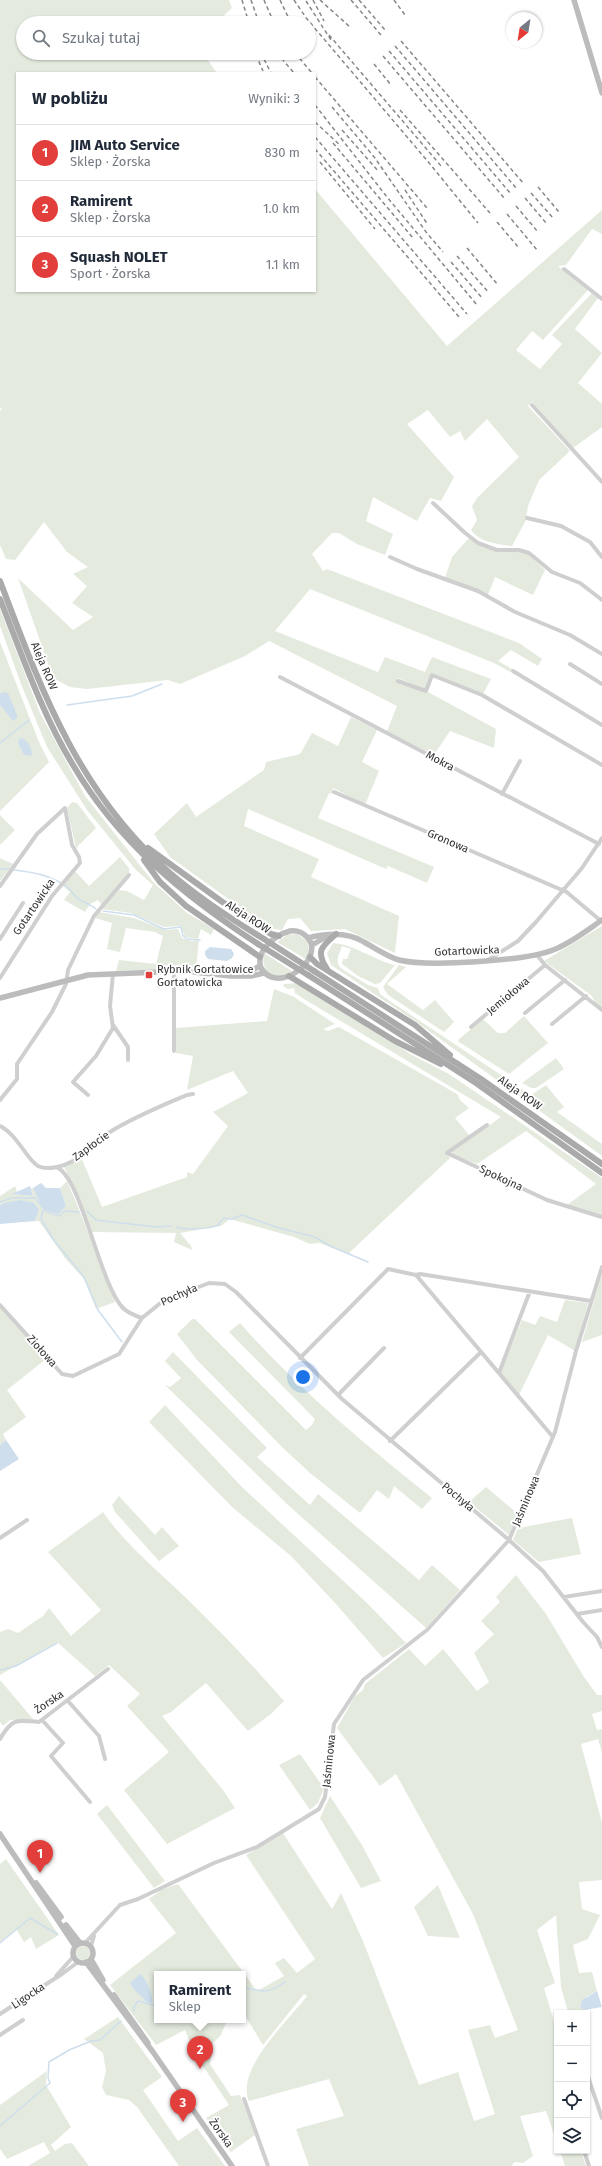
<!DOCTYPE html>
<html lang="pl">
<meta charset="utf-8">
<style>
body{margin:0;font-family:"Fira Sans",sans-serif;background:#f2f2f3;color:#1f2937}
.controls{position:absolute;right:12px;bottom:12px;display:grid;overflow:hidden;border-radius:0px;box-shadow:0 1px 3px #0004}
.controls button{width:36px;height:36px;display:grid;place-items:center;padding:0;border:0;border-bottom:1px solid #e0e1e3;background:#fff;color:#1f2937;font:20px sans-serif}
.compass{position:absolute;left:506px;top:12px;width:36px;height:36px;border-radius:50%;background:#fff;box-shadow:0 1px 3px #0004;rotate:210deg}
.you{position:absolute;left:303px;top:1377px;width:14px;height:14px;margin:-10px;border:3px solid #fff;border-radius:50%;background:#1a73e8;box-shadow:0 0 0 6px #1a73e833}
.badge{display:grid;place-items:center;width:26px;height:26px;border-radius:50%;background:#e23e3b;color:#fff;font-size:13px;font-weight:700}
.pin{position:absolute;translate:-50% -33px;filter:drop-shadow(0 1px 2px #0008)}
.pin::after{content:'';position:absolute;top:21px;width:14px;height:12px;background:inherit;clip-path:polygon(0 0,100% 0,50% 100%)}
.popup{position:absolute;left:154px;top:1971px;width:92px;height:52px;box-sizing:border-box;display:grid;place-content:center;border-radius:0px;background:#fff;filter:drop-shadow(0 1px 3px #0005);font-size:13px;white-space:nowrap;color:#747a83}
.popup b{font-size:15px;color:#1f2937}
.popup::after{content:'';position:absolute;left:50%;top:100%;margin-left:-8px;border:8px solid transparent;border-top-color:#fff}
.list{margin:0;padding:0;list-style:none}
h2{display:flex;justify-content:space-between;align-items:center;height:52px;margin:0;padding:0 16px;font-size:17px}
h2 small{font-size:13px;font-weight:400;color:#747a83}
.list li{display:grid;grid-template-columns:26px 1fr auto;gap:12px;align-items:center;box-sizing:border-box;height:56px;padding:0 16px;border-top:1px solid #e0e1e3}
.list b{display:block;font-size:15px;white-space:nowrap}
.list p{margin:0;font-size:13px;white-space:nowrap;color:#747a83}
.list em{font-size:13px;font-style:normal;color:#747a83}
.icon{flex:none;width:22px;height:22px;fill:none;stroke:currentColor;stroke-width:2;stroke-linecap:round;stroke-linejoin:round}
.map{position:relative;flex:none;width:602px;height:2166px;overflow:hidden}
.search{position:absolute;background:#fff;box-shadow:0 1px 3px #0004;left:16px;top:16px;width:300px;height:44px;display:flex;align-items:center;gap:10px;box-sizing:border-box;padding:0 14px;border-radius:22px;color:#747a83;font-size:15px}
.panel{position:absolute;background:#fff;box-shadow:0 1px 3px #0004;left:16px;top:72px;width:300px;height:220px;border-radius:0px}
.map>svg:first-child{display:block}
.green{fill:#e4ebde}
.water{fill:#cedeed}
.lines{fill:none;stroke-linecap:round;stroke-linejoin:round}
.stream{stroke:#cedeed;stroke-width:1.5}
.street{stroke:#cfcfcf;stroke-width:4}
.secondary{stroke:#bcbcbc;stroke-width:5.5}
.primary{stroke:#aaa;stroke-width:6}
.rail{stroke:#878787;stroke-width:1.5;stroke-dasharray:4 3;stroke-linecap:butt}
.primary-bridge{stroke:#aaa;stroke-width:6}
.poi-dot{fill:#e23e3b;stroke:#fff;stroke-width:1.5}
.labels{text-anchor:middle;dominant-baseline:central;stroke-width:4;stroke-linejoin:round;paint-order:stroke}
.street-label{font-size:11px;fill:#323232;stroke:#fff}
.poi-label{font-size:11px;fill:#323232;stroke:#fff;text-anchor:start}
</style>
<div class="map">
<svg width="602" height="2166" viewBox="0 0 602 2166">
<rect width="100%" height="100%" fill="#fff"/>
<path class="green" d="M0,0H229L232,8L216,23H23V53H203L217,73H17V291H315V189L447,346L602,210V234L592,229L566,265L558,266L588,290L543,340L532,331L516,350L540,369L562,344L552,335L592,293L598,298L575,329L602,353L578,383L602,404V427L573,448L532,402L528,406L570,451L539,480L528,506L526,520L512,546C497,544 481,543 471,530L477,520L472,506L477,498L519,457L487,419L465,441L460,431L450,437L428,410L407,424L454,477L441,501L430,498L417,521L373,497L366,521L393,534L385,555L357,544L339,533H332L312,554L323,571L327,569L519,643L542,659L538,666L511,650L498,661L512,669L510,672L494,663L310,589L275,631L378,672L385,657L425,672L432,657L491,679L483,694L432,673L425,689L398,678L396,681L428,692L496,729L494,748L450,731L434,755L387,731L397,706L269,641L245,656L180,684L168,680L87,689L70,687L53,678L18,578L73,630L93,617L72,603L87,586L73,574L88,567L67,552L44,522L15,560L6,559L0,545V411L2,409L0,408Z
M469,538L499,551H519L529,555L545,570L533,595L495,577L488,595L445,578L452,557Z
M0,609L40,713L85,796L154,883L187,913L214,929L211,935L201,929L198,939L185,937L181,926L164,927L131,913L102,909L119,890L127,891L144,900L153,885L136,870L87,810L47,747L21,684L0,626Z
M0,642L39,742L49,762L0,811Z
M351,717L377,730L362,762L379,771L365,805L333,788L332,794L329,793L318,818L434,867L427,883L388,866L386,869L248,809L244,826L319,859L311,877L399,916L395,953L345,929L311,931L300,918L288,919L282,930L274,929L259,921L170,857L154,834L187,803L196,817L264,770L266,762L300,754L312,733L338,746Z
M72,802L77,803L96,828L76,848L67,808Z
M0,815L15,830L0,845Z
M120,857L129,868V873L99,908L101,904L98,900L90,904L85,912L64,900L70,892L63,886L75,871L89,886Z
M0,858L13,864L0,881Z
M99,912L134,918L166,930L178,929L182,938L192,941L199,940L196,968L116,971L119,960L156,964L163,936L155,932L126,928L120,952L107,949L112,923L95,918Z
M602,926V1008L595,1003L592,996L544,961Z
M297,934L307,941L309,951L306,959L277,942L287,935Z
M333,943C356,945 373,960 395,965L380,983L375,984L358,976L342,964L343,959H347L351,949L342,946C339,955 334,962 342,969L368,985L378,988L380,994L390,1001L531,1095L546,1085L564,1107L557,1112L602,1144V1156L418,1023L331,965L327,953Z
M264,953L292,971C275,982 260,974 264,953Z
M399,965L406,967L387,984L423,1010L435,1000L454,1022L444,1032L388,995L383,987Z
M299,983L412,1055L449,1074L602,1178V1216L567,1205L596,1184L526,1131L477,1164L453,1155L452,1152L501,1117L304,999L295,993L294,988L288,989L283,986L284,984Z
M274,989L294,997L335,1024L323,1029L328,1031L339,1027L457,1094L460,1100L469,1108L455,1118L470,1136L446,1152L450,1158L348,1254L320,1243L310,1244L294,1237L230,1219L221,1226L180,1233L191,1246L192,1250L174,1242L176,1233L92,1232L80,1199L64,1167L81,1157L102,1207L187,1177V1172L193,1174L228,1126L213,1112L248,1093L233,1071L187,1090L193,1056L176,1053V1028L267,1021Z
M524,1016L548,1043L509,1074L459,1042L458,1040L483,1019L498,1033H505Z
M556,1058L564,1069L536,1088H531L522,1083Z
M67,1181C84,1219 97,1259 114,1297L115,1302L96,1309L84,1279L65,1258L39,1221H35L39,1210L4,1203L0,1205V1196L15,1186L17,1192L13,1194L33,1196L31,1188H33L43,1209L66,1206L60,1188Z
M602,1276V1335L582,1342L601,1277Z
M565,1300L588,1303L575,1351L548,1335L519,1395L500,1373L522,1320L535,1325L540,1316L557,1322Z
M0,1307L46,1359L7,1390L26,1417L3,1434L6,1440L0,1445Z
M192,1319H195L306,1430L312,1425L315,1419L229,1332L240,1323C297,1388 364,1444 432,1498L422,1509L394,1486L389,1499L377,1490L360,1513L310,1473L283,1448L197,1360L177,1334Z
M173,1352L267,1448L257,1457L310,1505L318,1494L419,1580L432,1565L460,1590L426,1628L288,1505L165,1385L170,1387L181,1378L165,1361Z
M165,1405L241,1486L366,1602L406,1643L383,1658L335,1603L291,1556L232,1507L149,1422Z
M486,1487L518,1514L509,1535L469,1502Z
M119,1496L155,1535L162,1527L179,1546L159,1561L115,1512L112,1505Z
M103,1512C124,1543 156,1569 183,1595C218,1629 252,1664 284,1701L271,1714L248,1731L206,1683L171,1712L162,1716L223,1790L235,1808L167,1844L124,1790L169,1752L127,1706L140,1694L109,1665L95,1676L57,1642L0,1675V1632L8,1629L18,1633L43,1616L49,1608L71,1636L101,1610L48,1552Z
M572,1518L581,1554L539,1562L513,1540L518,1528Z
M516,1575L546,1614L584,1677L597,1695H602V1711L592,1714L597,1730L602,1729V1753L598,1739L581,1744L602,1823V1880L579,1882L582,1909L600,1915L588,1939L573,1945L579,1973L592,1972L597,1991L586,1997L580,2007L584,2010L568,2012L561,1987L556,1915L537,1930L555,1983L544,1988L557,2032V2143L546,2111L520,2116L533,2156L523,2163L515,2162L511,2166H309L296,2129L344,2116L329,2079L249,2101C235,2069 289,2020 307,1996L304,1994L263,2045L243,2012V1974H157V2020H227L221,2035L213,2043L210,2064L231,2096L240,2095L255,2135L231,2152L206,2118L229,2105L195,2054L185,2030L156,2045L110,1985L176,1933L149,1899L161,1890L178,1884L257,1991L284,1976L275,1963L284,1958L297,1973L315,1959L246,1855L283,1833L332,1909L341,1893L363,1941L419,2085L458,2072L474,2121L495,2114L468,2030L490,2025L495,2038L518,2030L473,1914L396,1774L380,1786L337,1728L355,1696L363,1690L365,1684L409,1649L425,1666L443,1649L477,1691L489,1682L474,1653L494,1634L481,1621L500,1602L496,1597Z
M0,1680L34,1720H10L3,1726L0,1722Z
M300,1754L324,1788L318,1803L310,1810L279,1765Z
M330,1796L362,1845L381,1881L361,1888L320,1818Z
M107,1805L165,1881L154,1888L97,1814Z
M6,1859L59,1935L36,1949L31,1937L24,1942L16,1929L0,1942V1864Z
M438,1885L460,1938L428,1936L414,1907Z
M76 1953a7 7 0 1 1 14 0a7 7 0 1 1-14 0Z
M118,2017L162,2077L143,2090L178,2141L197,2128L225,2166H179L137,2107L129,2100L106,2095L102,2087L106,2071L103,2053L84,2039Z
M47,2071L46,2085L71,2127L51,2145L55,2151L65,2144L72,2143L89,2166H28L50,2153L44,2142L7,2159L0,2149V2105Z
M560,2151H581L586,2166H565Z"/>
<path class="water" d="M4,692L8,693L17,715V718L13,721L0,705V694Z
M20,738C27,738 34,750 31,756L24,755L18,743Z
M210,947L231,949L234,954L232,958L227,961L208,959L205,955V951Z
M41,1183L46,1188H60L66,1206L58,1214L43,1209L33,1188Z
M30,1186L33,1196L12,1194Z
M20,1200L34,1203L39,1210L35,1221L0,1224V1205L4,1203Z
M6,1440L19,1459L0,1471V1445Z
M140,1974C147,1979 153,1994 152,2003L146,2002C141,1994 134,1992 130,1983Z
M597,1991L602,2007L584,2010L580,2007L582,2000Z"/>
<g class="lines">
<path class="stream" d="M67,705L132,696L162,684
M0,743L29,720
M0,869H10
M14,870C32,872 51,875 67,887C71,890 75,897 80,900C86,903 91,905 96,909
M103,911L134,915L164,929L181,927L183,936L187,939L200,940
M0,1202L11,1198H35C47,1211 40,1210 59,1216L65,1211L79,1212
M43,1210L41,1219L53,1239L84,1277L98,1310L122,1342
M87,1211L96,1220L104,1221L157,1227L171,1226
M177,1227C182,1230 212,1229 218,1225C220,1223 221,1220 224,1218L232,1219L242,1215L279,1228L315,1237L330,1246L368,1262
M0,1670L16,1666L57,1643
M0,1943L30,1918L57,1934
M243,1987C262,1992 269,1994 285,1982
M134,2011V2007L138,2001L157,2006
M0,2126L50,2083L48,2078L49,2062L69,2050L91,2041L100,2040L121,2021"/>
<path class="street" d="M564,269L602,299
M532,405L602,482
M433,503L464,532L478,543L497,550H519L529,553L552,572L580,583L602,600
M527,518L561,526L590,542L602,557
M390,557L417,569L478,591L515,612L570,635L602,654
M570,664L602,684
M513,671L602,725
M280,677L599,844
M398,681L426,691L432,675L482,695L602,765
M334,792L562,890
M502,794L520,761
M0,886L37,834L65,808
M563,889L601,921
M0,939L23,903
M537,955L545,965L602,1010
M488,960L518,941L536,922L582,868L602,838
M174,971V1051
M0,978L52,896L80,863L79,857L72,845L65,808
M525,1013L565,980
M552,1024L586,996
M113,1025L128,1047V1060
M471,1027L545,965
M88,1095L73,1082L96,1056L113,1028L110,1006L113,974
M0,1100L17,1079V1064L52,1012L66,984L68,970L94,916L129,875
M487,1125L447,1153L547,1200L602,1217
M0,1126C17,1134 27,1160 38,1166C48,1171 64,1166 73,1161C87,1153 97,1140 110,1132C134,1117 161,1106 187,1095L193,1094
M56,1167C81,1175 99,1283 123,1308C128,1313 136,1316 142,1318
M416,1275L420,1274L591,1301
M0,1305L62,1374L73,1376L119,1354L142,1318L163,1301L209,1283L225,1284L236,1292L342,1399L509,1540L543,1571L583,1622L597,1637L602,1647
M300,1358L388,1269L416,1275L553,1437
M499,1373L530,1291
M338,1395L384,1348
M390,1441L481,1352
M0,1538L27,1520
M564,1597L602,1591
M577,1614L602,1610
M68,1701L99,1736L105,1759
M42,1720L63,1743L51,1756L90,1802
M0,1739C12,1718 16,1720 39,1722L108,1669
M85,1943L120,1905L138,1899L214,1863L257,1847L319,1809L325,1797L334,1724L363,1680L427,1630L509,1540L555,1432L576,1351L602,1267
M91,1946L94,1936
M56,1976L73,1957
M0,2014L62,1974L78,1962
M0,2035L23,2020
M587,2074L602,2118
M244,2099L268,2166
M584,2151L589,2166"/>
<path class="secondary" d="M574,0L602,93
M290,931C297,930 302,932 307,937C327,957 278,997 261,968C255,951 275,935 290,931Z
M308,938C327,933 347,932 364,942C375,948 386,956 399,960C427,967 526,961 553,950C571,943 586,931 602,920
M312,945L329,935
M243,975L260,966
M0,998L88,975L184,971L231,976H251L264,973
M0,1834L75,1946
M36,1883L61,1917
M66,1925L80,1943
M73 1953a10 10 0 1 1 20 0a10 10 0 1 1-20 0Z
M91,1959L103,1980
M86,1962L153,2052L232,2166
M114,1995L148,2043"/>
<path class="primary" d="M0,581C42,692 78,792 170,873C199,898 231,919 264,939
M0,599C22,655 42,714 73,765C118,842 184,896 258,944
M148,848L221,901L271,934L279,936
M144,860L160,882L186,906L260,957
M310,957L317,964L415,1025L450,1055
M327,969C315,951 322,946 336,934
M314,971L481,1079L602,1164
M308,975L476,1083L602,1173
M289,976L395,1041L441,1064"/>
<path class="rail" d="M242,0L249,23
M251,0L259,23
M264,0L274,23
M280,0L291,23
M294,0L307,19L430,164L478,223
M313,0L324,21
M320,0L350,27
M351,0L381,35
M359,0L386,31
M394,0L405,15
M306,1L331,40
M329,35L442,167
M401,41L524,184
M395,46L517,189
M309,47L311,49
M389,51L511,194
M261,53L271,73
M277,53L294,73
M295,53L312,73
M256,55L263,71
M383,56L505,199
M374,64L391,85
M315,77L427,208
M315,105L387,197L477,305
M332,107L375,158L426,232L443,252
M400,110L490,213
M315,122L341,146
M342,130L379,172
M315,137L467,314
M333,143L413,238
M315,149L460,318
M320,162L375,229
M538,187L559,212
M405,190L428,225
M531,193L554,219
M525,198L547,224
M516,206L538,232
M507,214L537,250
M497,222L519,248
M467,248L498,285
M457,256L489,293
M451,262L483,299"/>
<path class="primary-bridge" d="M264,939L314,971
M258,944L308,975"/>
</g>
<rect class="poi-dot" x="145" y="971" width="8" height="8" rx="2"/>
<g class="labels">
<g class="street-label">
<text transform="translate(44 666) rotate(67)">Aleja ROW</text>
<text transform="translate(440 761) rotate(28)">Mokra</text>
<text transform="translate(448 841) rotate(23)">Gronowa</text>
<text transform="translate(34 907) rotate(-56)">Gotartowicka</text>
<text transform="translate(248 917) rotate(33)">Aleja ROW</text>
<text transform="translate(467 951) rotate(-2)">Gotartowicka</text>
<text transform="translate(508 996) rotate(-40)">Jemiołowa</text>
<text transform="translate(520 1093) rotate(35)">Aleja ROW</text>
<text transform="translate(91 1146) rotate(-36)">Zapłocie</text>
<text transform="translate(501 1178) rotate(25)">Spokojna</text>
<text transform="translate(179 1295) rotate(-24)">Pochyła</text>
<text transform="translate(42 1351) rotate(48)">Ziołowa</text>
<text transform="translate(458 1497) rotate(40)">Pochyła</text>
<text transform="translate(526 1501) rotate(-67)">Jaśminowa</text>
<text transform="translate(49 1702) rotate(-34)">Żorska</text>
<text transform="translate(329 1761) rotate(-84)">Jaśminowa</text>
<text transform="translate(28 1996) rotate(-34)">Ligocka</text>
<text transform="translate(221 2133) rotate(55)">Żorska</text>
</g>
<g class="poi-label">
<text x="157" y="969">Rybnik Gortatowice<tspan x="157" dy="13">Gortatowicka</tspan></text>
</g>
</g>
</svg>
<div class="controls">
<button>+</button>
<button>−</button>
<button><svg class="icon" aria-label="locate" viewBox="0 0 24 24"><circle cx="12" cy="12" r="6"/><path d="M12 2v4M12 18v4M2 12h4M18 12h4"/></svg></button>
<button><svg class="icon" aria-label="layers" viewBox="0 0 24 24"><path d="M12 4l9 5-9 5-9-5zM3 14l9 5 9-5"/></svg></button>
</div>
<svg class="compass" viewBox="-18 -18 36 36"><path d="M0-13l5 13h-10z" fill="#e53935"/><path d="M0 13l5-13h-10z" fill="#747a83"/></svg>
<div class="you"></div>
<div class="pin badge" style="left:40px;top:1873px">1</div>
<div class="pin badge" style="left:200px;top:2069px">2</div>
<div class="popup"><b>Ramirent</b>Sklep</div>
<div class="pin badge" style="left:183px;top:2122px">3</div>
<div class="search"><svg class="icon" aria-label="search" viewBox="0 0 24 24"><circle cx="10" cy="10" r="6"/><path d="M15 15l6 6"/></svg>Szukaj tutaj</div>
<section class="panel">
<h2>W pobliżu<small>Wyniki: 3</small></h2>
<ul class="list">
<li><span class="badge">1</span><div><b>JIM Auto Service</b><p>Sklep · Żorska</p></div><em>830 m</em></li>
<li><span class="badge">2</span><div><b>Ramirent</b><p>Sklep · Żorska</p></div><em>1.0 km</em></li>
<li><span class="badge">3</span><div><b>Squash NOLET</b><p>Sport · Żorska</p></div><em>1.1 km</em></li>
</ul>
</section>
</div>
